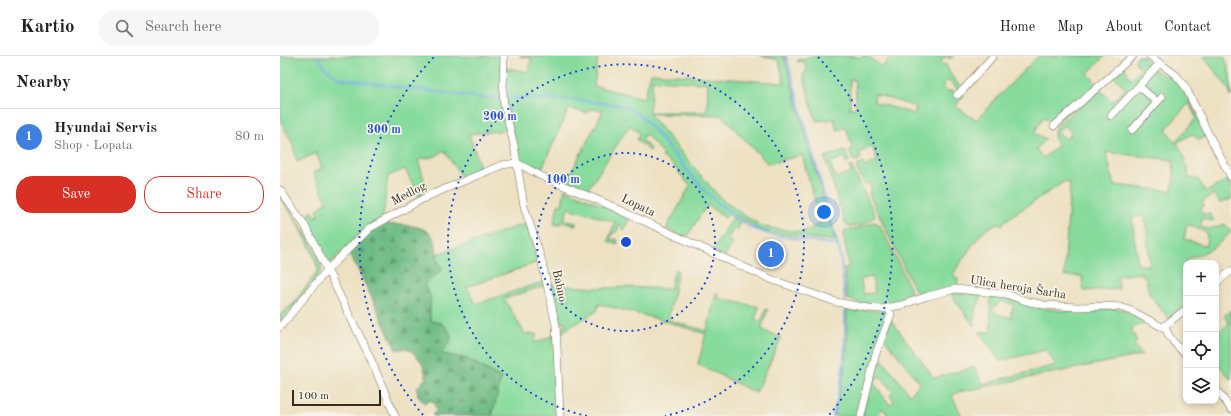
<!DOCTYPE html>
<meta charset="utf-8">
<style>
body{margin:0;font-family:"Old Standard TT",serif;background:#f6f6f6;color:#222}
.controls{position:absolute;right:12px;bottom:12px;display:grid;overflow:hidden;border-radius:8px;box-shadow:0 2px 6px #0003}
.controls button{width:36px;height:36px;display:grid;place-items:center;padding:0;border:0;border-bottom:1px solid #e0e0e0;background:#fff;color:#222;font:20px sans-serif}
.scale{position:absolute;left:12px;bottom:10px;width:89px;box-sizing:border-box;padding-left:4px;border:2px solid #3b2a1e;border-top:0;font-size:11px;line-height:14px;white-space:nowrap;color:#3b2a1e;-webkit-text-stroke:3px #f7f3e8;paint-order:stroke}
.you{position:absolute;left:544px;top:156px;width:14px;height:14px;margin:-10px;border:3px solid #fff;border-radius:50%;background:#1a73e8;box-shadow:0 0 0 6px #1a73e833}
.badge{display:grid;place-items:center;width:26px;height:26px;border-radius:50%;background:#d93025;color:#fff;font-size:13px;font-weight:700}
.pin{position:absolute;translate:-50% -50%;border:2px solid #fff;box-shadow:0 1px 4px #0006}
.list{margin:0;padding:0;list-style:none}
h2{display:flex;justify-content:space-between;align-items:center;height:52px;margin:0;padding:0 16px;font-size:17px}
h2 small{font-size:13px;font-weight:400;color:#767676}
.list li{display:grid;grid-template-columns:26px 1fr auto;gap:12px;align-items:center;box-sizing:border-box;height:56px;padding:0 16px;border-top:1px solid #e0e0e0}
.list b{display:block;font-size:15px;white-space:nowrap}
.list p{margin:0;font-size:13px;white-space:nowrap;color:#767676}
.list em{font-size:13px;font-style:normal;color:#767676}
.actions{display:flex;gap:8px;padding:12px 16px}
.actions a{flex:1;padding:9px 0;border:1px solid #d93025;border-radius:16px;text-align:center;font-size:14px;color:#d93025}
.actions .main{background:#d93025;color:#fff}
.icon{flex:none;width:22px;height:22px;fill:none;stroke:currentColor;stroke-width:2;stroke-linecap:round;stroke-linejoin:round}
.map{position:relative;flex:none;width:951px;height:360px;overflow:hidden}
header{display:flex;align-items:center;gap:24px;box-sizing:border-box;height:56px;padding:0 20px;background:#fff;border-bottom:1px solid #e0e0e0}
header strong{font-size:19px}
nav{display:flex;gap:22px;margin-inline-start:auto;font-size:14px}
.search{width:280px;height:36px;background:#f6f6f6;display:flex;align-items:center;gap:10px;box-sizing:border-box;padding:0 14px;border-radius:16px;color:#767676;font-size:15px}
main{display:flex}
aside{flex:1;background:#fff}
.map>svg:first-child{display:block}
.green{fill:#87db9d;stroke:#61825e;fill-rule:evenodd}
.forest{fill:url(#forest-firs);stroke:#547251}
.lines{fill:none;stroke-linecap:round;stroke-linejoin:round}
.stream{stroke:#79b0e8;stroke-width:2}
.minor-casing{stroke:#796a57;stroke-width:8}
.minor{stroke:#fff;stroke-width:7}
.ring{fill:none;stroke:#1d4ed8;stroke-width:2;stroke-dasharray:2 4}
.labels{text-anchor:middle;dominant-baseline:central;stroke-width:3.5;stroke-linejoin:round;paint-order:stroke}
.street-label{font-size:12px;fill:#3b2a1e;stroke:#f7f3e8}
.centre{fill:#1d4ed8;stroke:#f7f3e8;stroke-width:2}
.ring-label{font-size:12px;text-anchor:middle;font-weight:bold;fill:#1d4ed8;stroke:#f7f3e8;stroke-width:3.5;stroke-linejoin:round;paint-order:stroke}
</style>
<header>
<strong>Kartio</strong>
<div class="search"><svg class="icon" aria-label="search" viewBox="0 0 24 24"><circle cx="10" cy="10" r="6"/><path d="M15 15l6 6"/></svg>Search here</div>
<nav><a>Home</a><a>Map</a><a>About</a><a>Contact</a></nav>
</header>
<main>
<aside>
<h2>Nearby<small></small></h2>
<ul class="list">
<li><span class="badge" style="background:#3f7fe0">1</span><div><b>Hyundai Servis</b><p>Shop · Lopata</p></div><em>80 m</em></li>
</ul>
<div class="actions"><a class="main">Save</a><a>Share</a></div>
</aside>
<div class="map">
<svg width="951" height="360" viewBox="0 0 951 360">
<defs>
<pattern id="forest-firs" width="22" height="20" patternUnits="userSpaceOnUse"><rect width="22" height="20" fill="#6dbb84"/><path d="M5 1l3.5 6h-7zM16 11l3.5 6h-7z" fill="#5b986b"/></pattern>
</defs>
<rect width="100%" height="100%" fill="#f7f3e8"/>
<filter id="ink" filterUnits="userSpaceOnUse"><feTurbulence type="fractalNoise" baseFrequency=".025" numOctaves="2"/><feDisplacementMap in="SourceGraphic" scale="8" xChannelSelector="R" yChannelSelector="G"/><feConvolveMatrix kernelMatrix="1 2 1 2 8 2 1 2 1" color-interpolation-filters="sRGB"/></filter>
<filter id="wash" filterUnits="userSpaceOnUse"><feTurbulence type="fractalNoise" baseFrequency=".012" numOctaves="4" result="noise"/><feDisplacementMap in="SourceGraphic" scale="16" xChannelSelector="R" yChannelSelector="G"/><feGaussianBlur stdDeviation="0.9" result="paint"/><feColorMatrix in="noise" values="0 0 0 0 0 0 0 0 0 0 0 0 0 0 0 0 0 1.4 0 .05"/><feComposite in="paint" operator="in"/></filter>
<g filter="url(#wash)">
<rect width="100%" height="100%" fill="#ede1c2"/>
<path class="green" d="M0,0H222L228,74L189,78L199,108L196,117L182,122L164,94L156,100L138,104L148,136L139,140L125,113L108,120L103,161L85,172L52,206H48L41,195L25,164L32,155L36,161L39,159L37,153L47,146L33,117L42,112L36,97L17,106L12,86L0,64Z
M239,0H318L314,30L364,42L371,17L504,27L499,4L481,0H504L555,185L487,176L478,173L456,159L454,162L461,167L457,174L454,172L447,184L453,187L445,200L432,195L453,162L448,158L445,162L427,149L406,182L386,173L410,130L392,108L382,101L383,98L368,81L365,78L362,84L371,93L370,95L357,84L360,78L350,69L306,136L285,128L320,61L323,54L309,53L307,57L289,52L260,117L240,106L238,102L225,44L226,12L249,16L251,2ZM373,24L428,27L427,56H369ZM370,58L441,59L488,108L522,99L541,167L528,174L521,176L484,171L468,162L444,145L436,137L372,62Z
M532,0H576L579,2L581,0H588L601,11L611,1L610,0H617L618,1L621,0H674L669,3L668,0L661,4L662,8L666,9C670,18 674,25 682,31L678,34L668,24L662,30L667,35H672L675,37H680L683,39L676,50L688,59L697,64L711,48L758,0H825L808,17L818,30L776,67L763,61L754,77L766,83L756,93L763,102L778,90C774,82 772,79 776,71L819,32L832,46L846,33L834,20L844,12L848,16L846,18L852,22L861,13L855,6V4L858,0H863L871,10L879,17L892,22L901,28L927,79L919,84L912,78L897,87L906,104L904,106L907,111L909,122L918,123L926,136L948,124L951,130V143L940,147L934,138L922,146L924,150L920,152L924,159L929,157L934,164L929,165V164L922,162L920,171L930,173L945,168L951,176C937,191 926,197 907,203L906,249L889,263L869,238L866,223L861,217L837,220L839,233L803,235L802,220H784L790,128L785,125L723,166V170L718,167L708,172L698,181L673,218L678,223L677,231L642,239L638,238L633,231L589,138L591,131L589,127L585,128L577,113L578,109L583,106L585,111L598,104L592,91L579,97L581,102L577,105L573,104L569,94L573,92L566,72L557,74L554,63L538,65L535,63L523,18L527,15L524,5L518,6L517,4ZM570,24H575L576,52H570ZM595,38L636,51L634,58L594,46ZM909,47L916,62L895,87L886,73ZM784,69L792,77L786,83L777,76ZM826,96L893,104L894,118L892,135L834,129ZM865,159L870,209H858L852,162ZM907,168L927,177L926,190L904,183Z
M923,0H944C951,17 951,23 951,41L949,33Z
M565,95L569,105L568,106H566L564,101L550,107L556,122L571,116L569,110L572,111L595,159C592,165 574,173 568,170C565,169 565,167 564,165L545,101Z
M285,133L350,161L344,174L340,168L339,169L338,174L331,179L330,182L333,184L337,183L338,187L337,188L328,185L335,166L288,152L284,164L296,167V169L280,166V169L274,168L278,149H282Z
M0,139C10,153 44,200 41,216L11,254L0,265V259L14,247L38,214C31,187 16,164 0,141Z
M594,166L600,169L630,232L631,239L629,243C608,250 601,250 579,247L577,246L567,243L564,212H568C569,199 562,186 565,174L575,173ZM592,221L595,237L583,238L581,223Z
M247,167L261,205L187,231L196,248L265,225L266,229L224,243L245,278H257L254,287H255L274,279L278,360H212L221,322L187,303L163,298L161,296L167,290L168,274L161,267L151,265C148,257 152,249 150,241C150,237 146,234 144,229C150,224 157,217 163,213L157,207V198Z
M395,213L398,214L388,264L427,275L436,237H438V242L479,251L475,263L481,266L486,253L488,254L481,273L501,282L476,337L418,308L426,278L378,263L319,248L317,255L277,279L279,272L286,270L285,266L278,267L269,229L322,232L346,231L390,233Z
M670,237L700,238C702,245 696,250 695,257C694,261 695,266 694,270Z
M714,240C737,244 759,253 783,255C802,256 830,249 848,255C854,258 860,263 866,266L851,273L857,285L854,289L862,299L678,336L672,340L682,360H609L602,352L598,360H582L597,297L630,339L640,327L604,282L611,264L654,322L694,311L703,328L776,309L766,294L720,305L699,276H711L710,242ZM720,245L734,249L730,258L732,259L731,262C725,259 714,260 713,252L716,250ZM600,320L613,336L610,339L614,345L610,349L593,326Z
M567,252L575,253L576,257L579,253L608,256L580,360H554L563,321L567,290Z
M951,254V324L936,305V279L949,267L944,260Z"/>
<path class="forest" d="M101,168C119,170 153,165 156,190C158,200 155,205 163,213L144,229C146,234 150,237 150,241C152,249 148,257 151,265C161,267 166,269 171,279L170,286L162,296L163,298L187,303L221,322L212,360H153V358L157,354L152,344L144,347L138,340L137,332L146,322C144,306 139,301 127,292L116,294L93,244L69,196L88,175Z"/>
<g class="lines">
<path class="stream" d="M38,0L45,12L59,22L104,29L204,42H221
M506,0L560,197L565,245
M226,42L296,44L339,49L351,53L364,63L426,136L439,148L470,171L491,179L558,189
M553,360L562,321L565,290V250"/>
</g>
</g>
<g filter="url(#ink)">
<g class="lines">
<defs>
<path id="minor" d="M224,0L223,35L224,49L234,89L244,150L261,202L276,269L280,360
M870,0L896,19L905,30L936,93L951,121
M859,30L877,46
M677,39L683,34L713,0
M831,60L880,7
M774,70L853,0
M852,74L882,41
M237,107L263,121L327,148L459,209L493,224L556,246L589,252L602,253L621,249L648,240L675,233L726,238L746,245L764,249L797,251L828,250L840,251L854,256L878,269L883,271L906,253
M0,134L24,168L36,191L89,299L115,360
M936,227L951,215
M885,270C888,282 898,291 906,299
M0,271L47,214L90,172L148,140L222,109L237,107
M936,333L951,353
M581,360L596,297L611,258L609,251"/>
</defs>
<use href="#minor" class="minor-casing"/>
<use href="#minor" class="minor"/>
</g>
</g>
<g class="ring">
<circle cx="346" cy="186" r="89"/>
<path d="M307 360A178 178 0 1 1 385 360"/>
<path d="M143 359A267 267 0 0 1 154 1M538 1A267 267 0 0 1 549 359"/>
</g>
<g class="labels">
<g class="street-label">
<text transform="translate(129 138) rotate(-27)">Medlog</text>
<text transform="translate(358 150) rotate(26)">Lopata</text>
<text transform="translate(279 230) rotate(78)">Babno</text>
<text transform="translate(738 232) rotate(9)">Ulica heroja Šarha</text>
</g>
</g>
<circle cx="346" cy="186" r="6" class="centre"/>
<g class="ring-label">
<text x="220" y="64">200 m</text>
<text x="104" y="77">300 m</text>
<text x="283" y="127">100 m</text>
</g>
</svg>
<div class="controls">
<button>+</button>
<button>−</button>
<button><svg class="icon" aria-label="locate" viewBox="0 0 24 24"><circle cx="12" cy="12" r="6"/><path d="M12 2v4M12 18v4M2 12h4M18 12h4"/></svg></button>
<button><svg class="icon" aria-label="layers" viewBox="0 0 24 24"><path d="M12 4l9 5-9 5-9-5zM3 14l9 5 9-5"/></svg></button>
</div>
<div class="scale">100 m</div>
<div class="you"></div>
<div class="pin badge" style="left:491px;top:198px;background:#3f7fe0">1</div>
</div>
</main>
